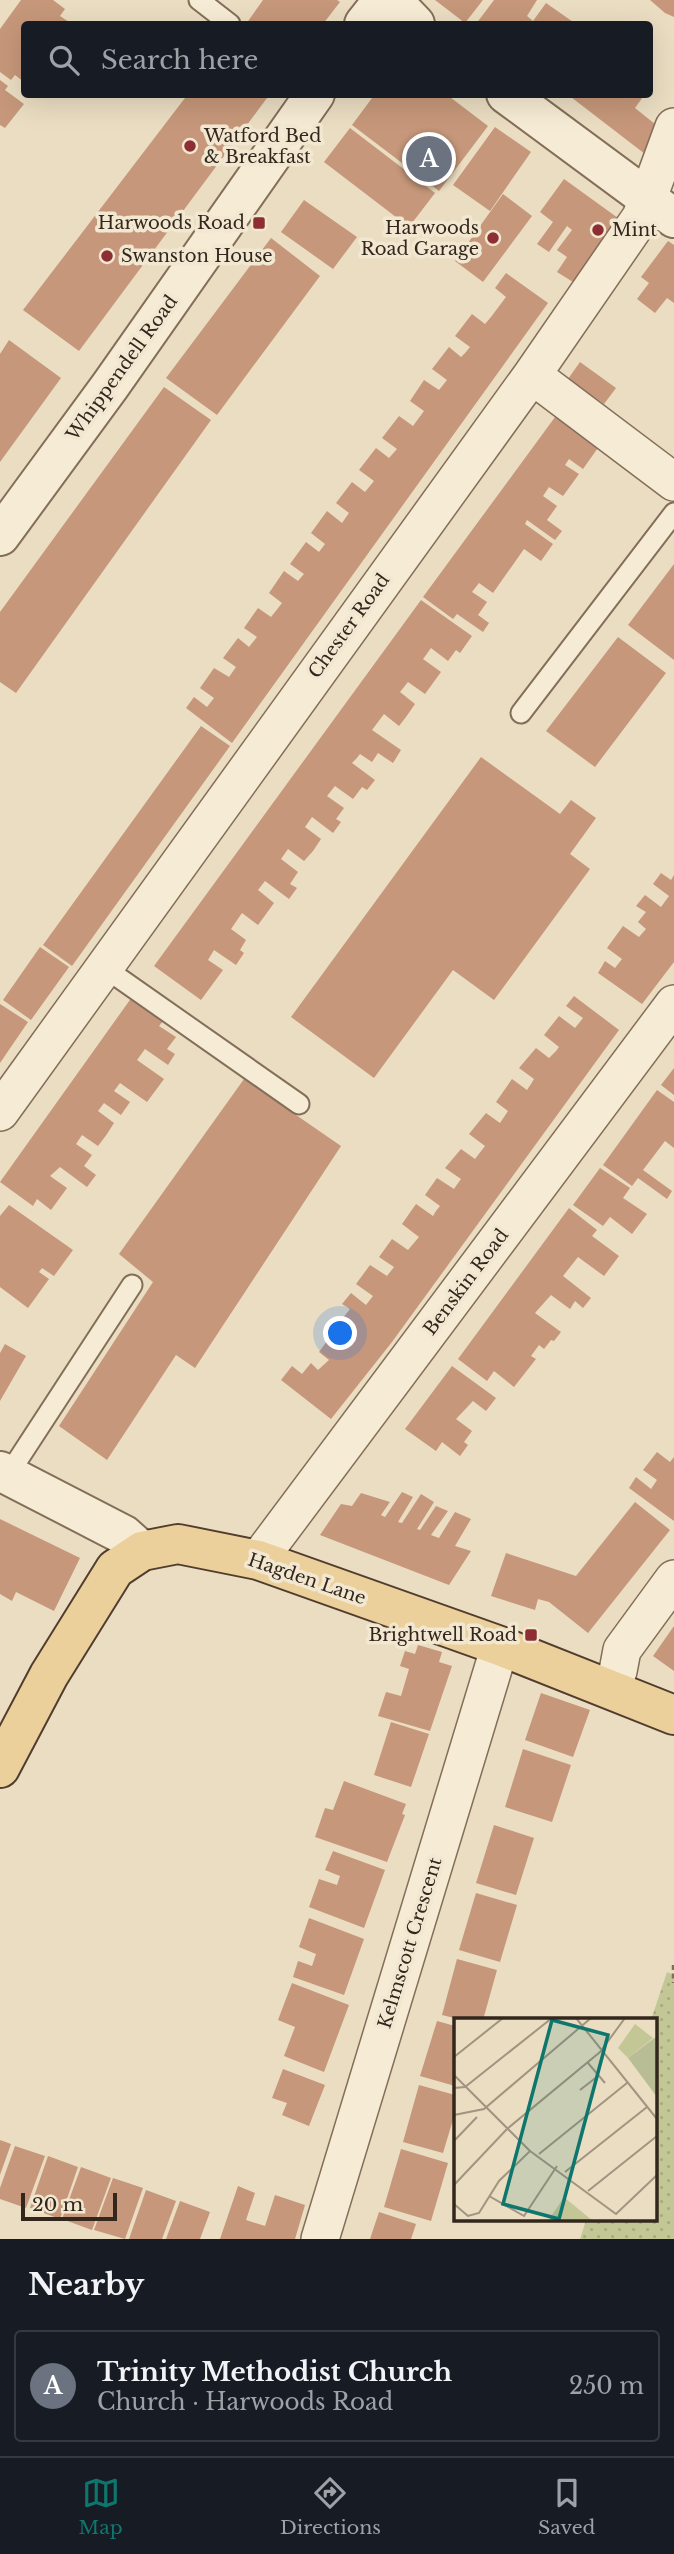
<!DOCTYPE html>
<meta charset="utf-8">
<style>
body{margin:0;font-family:"Libre Baskerville",serif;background:#242831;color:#f1f3f6}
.scale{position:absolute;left:21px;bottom:18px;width:96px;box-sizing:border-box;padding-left:7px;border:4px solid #33271d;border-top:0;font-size:19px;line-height:24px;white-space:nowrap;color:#33271d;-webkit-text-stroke:5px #f2e7d0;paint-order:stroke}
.you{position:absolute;left:341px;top:1334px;width:24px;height:24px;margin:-18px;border:5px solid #fff;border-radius:50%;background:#1a73e8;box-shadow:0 0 0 10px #1a73e833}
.badge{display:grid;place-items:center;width:46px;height:46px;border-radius:50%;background:#0f766e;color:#fff;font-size:23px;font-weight:700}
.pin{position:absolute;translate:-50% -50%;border:4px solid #fff;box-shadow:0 2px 7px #0006}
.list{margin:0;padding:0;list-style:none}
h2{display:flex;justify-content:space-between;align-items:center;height:91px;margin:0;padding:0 28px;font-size:30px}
h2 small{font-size:23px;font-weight:400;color:#9ea1a6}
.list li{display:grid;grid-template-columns:46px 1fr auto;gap:21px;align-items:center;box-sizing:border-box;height:112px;margin:0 14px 14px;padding:0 14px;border:2px solid #363941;border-radius:7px}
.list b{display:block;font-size:26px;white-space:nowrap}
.list p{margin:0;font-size:23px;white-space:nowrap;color:#9ea1a6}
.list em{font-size:23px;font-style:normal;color:#9ea1a6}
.icon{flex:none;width:38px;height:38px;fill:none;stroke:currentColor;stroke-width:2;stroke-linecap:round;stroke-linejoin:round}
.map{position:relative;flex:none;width:674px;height:2239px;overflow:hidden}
.search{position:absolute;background:#171b24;box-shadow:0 7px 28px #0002;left:21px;right:21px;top:21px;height:77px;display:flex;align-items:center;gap:18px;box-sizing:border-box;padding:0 24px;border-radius:7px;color:#9ea1a6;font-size:26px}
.sheet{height:217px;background:#171b24}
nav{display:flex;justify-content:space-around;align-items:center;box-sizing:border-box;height:98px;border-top:2px solid #363941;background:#171b24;font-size:19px;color:#9ea1a6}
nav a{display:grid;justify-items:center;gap:4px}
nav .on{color:#0f766e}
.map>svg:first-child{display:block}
.park{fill:url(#park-dots)}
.building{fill:#c6977a}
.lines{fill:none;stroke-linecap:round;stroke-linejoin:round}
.service-casing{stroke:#836e5a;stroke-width:23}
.minor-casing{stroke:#836e5a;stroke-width:40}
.tertiary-casing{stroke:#836e5a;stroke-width:42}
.primary-casing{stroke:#513d2e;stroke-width:42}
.path{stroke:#836e5a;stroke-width:4.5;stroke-dasharray:5 3.5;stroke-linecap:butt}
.service{stroke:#f6ebd4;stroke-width:19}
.minor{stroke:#f6ebd4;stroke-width:37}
.tertiary{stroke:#f6ebd4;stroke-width:38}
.primary{stroke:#ecd09b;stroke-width:38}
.poi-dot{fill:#8d2e32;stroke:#f2e7d0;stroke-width:2.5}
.labels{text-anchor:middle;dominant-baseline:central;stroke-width:7;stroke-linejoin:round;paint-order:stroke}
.poi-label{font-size:18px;fill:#33271d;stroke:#f2e7d0;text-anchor:start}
.street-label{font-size:18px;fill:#33271d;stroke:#f2e7d0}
.inset-road{fill:none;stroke:#a19480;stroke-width:2}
.view{fill:#0f766e;fill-opacity:0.15;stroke:#0f766e;stroke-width:3.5}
.inset-edge{fill:none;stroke:#33271d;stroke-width:3.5}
</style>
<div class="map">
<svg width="674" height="2239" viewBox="0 0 674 2239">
<defs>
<pattern id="park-dots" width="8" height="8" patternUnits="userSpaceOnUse" patternTransform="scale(1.75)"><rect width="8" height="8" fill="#c3c796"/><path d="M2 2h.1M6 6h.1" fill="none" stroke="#a8ab81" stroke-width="1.8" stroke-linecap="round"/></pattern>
</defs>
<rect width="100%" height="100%" fill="#eaddc2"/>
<path class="park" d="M667,1972L674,1975V2239H580L586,2220H655V2020H651Z"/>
<path class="building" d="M21,0H53L65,9L60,16L72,24H24V82L15,75L11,80L0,72V29Z
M263,0H337L340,2L323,24H246Z
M435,0H483L465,23Z
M494,0H537L527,16L533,21L546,3L576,24H476Z
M650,0H674V17L665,13Z
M0,80L8,86L5,90L24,104L5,128L0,125Z
M188,94H270L79,351L23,310Z
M375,94H446L488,126L439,191L352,125Z
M567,94H645L635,108L655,124L645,154Z
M495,127L531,152L490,211L453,185Z
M350,128L435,193L409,227L324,162Z
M564,179L618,218L573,282L557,272L567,257L557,250L572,230L567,226L549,252L537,244L553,222L540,212Z
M503,194L532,216L483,282L455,261Z
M304,200L357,237L333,269L281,232Z
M271,238L320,276L217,415L166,378Z
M668,241L674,245V303L667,298L655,313L637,299L649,283L641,277Z
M506,273L548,303L232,743L186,708L194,697L207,707L214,698L200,688L214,668L229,677L236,667L223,658L238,638L249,647L257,637L244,628L258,608L271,617L275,612L282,603L269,593L284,571L298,581L304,574L290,564L306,542L319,552L325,544L311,533L327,511L342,523L349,513L336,503L352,482L365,492L374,481L359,470L376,448L389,458L397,449L382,438L399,416L413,426L424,411L410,401L424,380L439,390L447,380L432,369L449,347L461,357L466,352L470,347L455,336L472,314L485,324L491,317L506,297L495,288Z
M9,340L61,378L0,462V354Z
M580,362L616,388L604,404L568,379Z
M164,387L211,420L16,693L0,682V612Z
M558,413L600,445L583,469L569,459L565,465L579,474L563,496L549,487L543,496L557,506L547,520L562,531L555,540L527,520L525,524L553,544L541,561L524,549L493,593L479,583L472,592L487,602L478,615L489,623L483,632L457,614L453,619L423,597Z
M674,564V660L628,625Z
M421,600L472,636L460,653L456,650L448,661L431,648L426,655L423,659L441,672L425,694L408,682L400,692L415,704L406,717L399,726L384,714L372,730L401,750L393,763L378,753L372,762L360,754L356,759L352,763L375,780L367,790L362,787L353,799L335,786L327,796L344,808L336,819L341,822L333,833L312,817L305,827L321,839L313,851L304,861L288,849L281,859L298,872L290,884L297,888L289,899L265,881L258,890L274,903L258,925L242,913L231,929L246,940L240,950L244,953L236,965L214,950L208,960L223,970L201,1000L154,966Z
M618,637L666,673L595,767L546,731Z
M201,726L230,746L72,966L43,945Z
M481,757L560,814L571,800L596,818L570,854L590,869L494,1000L453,970L374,1078L291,1017Z
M661,873L671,880L674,875V962L642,1004L598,973L605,961L615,968L622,959L607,948L623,926L639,937L646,929L638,922L646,912L636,906L645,895L661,907L669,896L653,884Z
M40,947L69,967L31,1020L3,1000Z
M574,996L619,1030L392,1342L331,1419L281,1380L292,1366L302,1374L311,1363L318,1370L329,1360L319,1352L327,1341L335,1331L345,1339L353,1328L342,1319L350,1309L342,1304L351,1293L366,1305L373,1296L356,1284L370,1265L387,1276L394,1267L379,1257L392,1239L408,1250L419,1237L402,1224L416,1204L433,1216L436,1211L440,1206L425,1195L437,1178L454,1189L456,1186L461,1179L445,1168L461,1149L475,1159L485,1146L469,1134L486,1113L500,1123L508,1111L496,1102L512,1079L527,1090L531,1084L534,1079L519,1068L536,1048L549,1058L556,1051L559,1047L544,1035L559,1016L575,1028L583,1018L566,1006Z
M132,997L164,1020L159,1026L176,1037L167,1049L175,1054L168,1065L145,1049L137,1060L164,1079L147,1102L120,1083L114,1091L130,1102L121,1115L104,1103L98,1111L114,1123L107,1134L98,1146L82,1135L76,1144L92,1155L84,1166L96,1175L87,1187L60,1167L50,1176L67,1188L51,1210L37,1199L33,1206L0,1182Z
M0,1004L28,1022L0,1063Z
M674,1068V1095L661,1085Z
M244,1079L341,1146L195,1368L176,1355L107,1460L59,1426L153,1282L119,1254Z
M657,1090L674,1102V1148L665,1141L643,1170L672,1191L667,1199L638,1178L632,1186L603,1165Z
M600,1168L630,1188L623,1198L647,1214L632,1234L610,1217L603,1226L573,1205Z
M9,1205L73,1250L54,1276L42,1268L39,1272L49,1279L28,1308L0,1287V1216Z
M569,1208L597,1230L592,1236L619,1256L604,1276L578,1257L563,1276L591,1298L583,1308L575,1301L570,1309L551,1295L535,1313L561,1332L554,1341L551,1340L544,1349L539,1345L531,1356L536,1359L514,1387L494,1371L487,1381L458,1359Z
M5,1344L26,1356L0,1401V1353Z
M452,1366L496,1398L486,1411L473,1401L456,1419L472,1431L464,1442L468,1445L460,1456L442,1442L436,1451L405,1429Z
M657,1452L670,1462L674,1457V1521L629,1488L636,1477L651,1489L657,1480L643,1470Z
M402,1492L413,1497L398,1522L402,1523L421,1494L434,1502L417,1529L420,1530L436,1506L448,1511L431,1535L439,1538L455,1512L471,1519L455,1546L471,1551L449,1585L320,1535L341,1504L352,1506L361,1493L390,1502L381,1515L385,1517Z
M635,1502L670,1530L588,1633L549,1602L538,1599L535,1610L491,1596L506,1553L576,1576Z
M0,1519L80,1558L54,1611L16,1592L12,1601L0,1594Z
M674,1626V1671L653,1656Z
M418,1645L442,1652L439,1662L452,1666L430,1731L378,1716L386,1692L401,1696L409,1669L400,1666L405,1651L415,1654Z
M541,1693L590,1710L573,1757L525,1740Z
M391,1722L429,1734L411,1787L374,1775Z
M523,1749L571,1765L552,1822L505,1807Z
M344,1781L406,1804L402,1814L405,1815L387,1862L315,1837L325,1808L333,1810Z
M494,1825L534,1838L516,1895L476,1883Z
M333,1851L385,1870L364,1928L309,1907L319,1879L337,1885L340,1876L325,1870Z
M476,1893L517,1905L500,1962L459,1950Z
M309,1918L364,1939L344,1995L293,1977L298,1961L312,1966L316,1954L299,1947Z
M457,1959L497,1970L483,2020H462L442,2015Z
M292,1983L349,2005L324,2072L284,2056L295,2027L278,2020Z
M437,2021L455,2026V2086L420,2076Z
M283,2069L325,2085L309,2126L282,2115L287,2103L272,2098Z
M419,2085L455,2095V2113L443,2153L403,2142Z
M0,2140L11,2144L0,2175Z
M15,2146L45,2156L26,2208L0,2199V2188Z
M401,2149L448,2163L431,2221L384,2207Z
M48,2156L78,2167L60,2219L30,2208Z
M81,2167L111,2178L92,2230L62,2219Z
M113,2178L143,2188L125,2239L94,2230Z
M238,2186L255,2193L246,2220L265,2226L275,2195L305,2205L295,2239H220Z
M146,2190L176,2201L162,2239H129Z
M180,2201L210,2212L200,2239H166Z
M379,2212L416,2224L411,2239H370Z"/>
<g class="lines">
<defs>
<path id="service" d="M199,0L230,24
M521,713L674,513
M102,966L299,1104
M8,1475L132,1285"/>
<path id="minor" d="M532,375L674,482
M0,1112L532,375L641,217L674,127
M258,1560L674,1004
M609,1689L618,1671L622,1650L674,1579
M320,2239L500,1646"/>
<path id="tertiary" d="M392,0L415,24
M364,24L383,0
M506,94L674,218
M0,536L110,386L315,94
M0,1471L124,1535L142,1551"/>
<path id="primary" d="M0,1768L49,1675L115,1569L142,1551L178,1544L258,1560L500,1646L674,1715"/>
</defs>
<use href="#service" class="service-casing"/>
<use href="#minor" class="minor-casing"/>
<use href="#tertiary" class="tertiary-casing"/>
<use href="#primary" class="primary-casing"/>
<path class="path" d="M674,1965V1983"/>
<use href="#service" class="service"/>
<use href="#minor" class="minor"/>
<use href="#tertiary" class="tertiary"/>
<use href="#primary" class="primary"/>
</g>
<g class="poi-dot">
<circle cx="190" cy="146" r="7"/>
<rect x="252" y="216" width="14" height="14" rx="3.5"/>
<circle cx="598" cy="230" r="7"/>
<circle cx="493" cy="238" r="7"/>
<circle cx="107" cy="256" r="7"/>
<rect x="524" y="1628" width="14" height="14" rx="3.5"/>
</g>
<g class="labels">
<g class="poi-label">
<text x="204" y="136">Watford Bed<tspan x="204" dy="21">&amp; Breakfast</tspan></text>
<text x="245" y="223" text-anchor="end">Harwoods Road</text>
<text x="479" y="228" text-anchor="end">Harwoods<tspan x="479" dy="21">Road Garage</tspan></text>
<text x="612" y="230">Mint</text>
<text x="121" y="256">Swanston House</text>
<text x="517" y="1635" text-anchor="end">Brightwell Road</text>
</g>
<g class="street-label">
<text transform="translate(122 368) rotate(-54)">Whippendell Road</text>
<text transform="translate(349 626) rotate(-54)">Chester Road</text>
<text transform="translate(466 1282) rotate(-53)">Benskin Road</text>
<text transform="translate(307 1579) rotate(19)">Hagden Lane</text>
<text transform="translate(410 1943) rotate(-73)">Kelmscott Crescent</text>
</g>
</g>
<g transform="translate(454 2018)">
<rect width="203" height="203" fill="#eaddc2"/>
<path d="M203,18V79L174,40Z" fill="#b9bd95"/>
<path d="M110,179L111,180L139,203H94Z" fill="#c3c796"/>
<path d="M181,6L199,20L174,40L164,30Z" fill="#c3c796"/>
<path class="inset-road" d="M122,0L203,101M0,39L49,0M134,45L151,65M0,57L76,133M0,70L11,69L98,0M126,72L144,58M0,97L30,91L137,0M0,123L23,99M85,136L173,65M111,154L193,89M0,167L53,111L146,34L171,0M134,173L203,118M35,178L70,198L103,148M0,186L14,198L25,195L45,163L76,133L162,196L203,157"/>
<path class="view" d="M98,2L154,17L105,201L49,186Z"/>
<rect width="203" height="203" class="inset-edge"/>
</g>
</svg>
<div class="scale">20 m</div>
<div class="you"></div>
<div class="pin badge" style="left:429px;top:159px;background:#6b7280">A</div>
<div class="search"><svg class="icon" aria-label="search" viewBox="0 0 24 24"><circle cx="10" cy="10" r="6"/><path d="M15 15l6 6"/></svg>Search here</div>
</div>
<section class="sheet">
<h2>Nearby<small></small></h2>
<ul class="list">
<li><span class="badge" style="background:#6b7280">A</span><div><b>Trinity Methodist Church</b><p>Church · Harwoods Road</p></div><em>250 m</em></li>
</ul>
</section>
<nav>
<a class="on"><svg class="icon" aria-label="map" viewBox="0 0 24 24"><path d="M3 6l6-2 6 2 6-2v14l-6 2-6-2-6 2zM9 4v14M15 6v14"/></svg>Map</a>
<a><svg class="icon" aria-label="directions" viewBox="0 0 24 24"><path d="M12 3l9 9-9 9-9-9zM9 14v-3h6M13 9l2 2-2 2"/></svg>Directions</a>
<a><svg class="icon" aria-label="saved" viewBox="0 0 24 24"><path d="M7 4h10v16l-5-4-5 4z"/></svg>Saved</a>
</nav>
